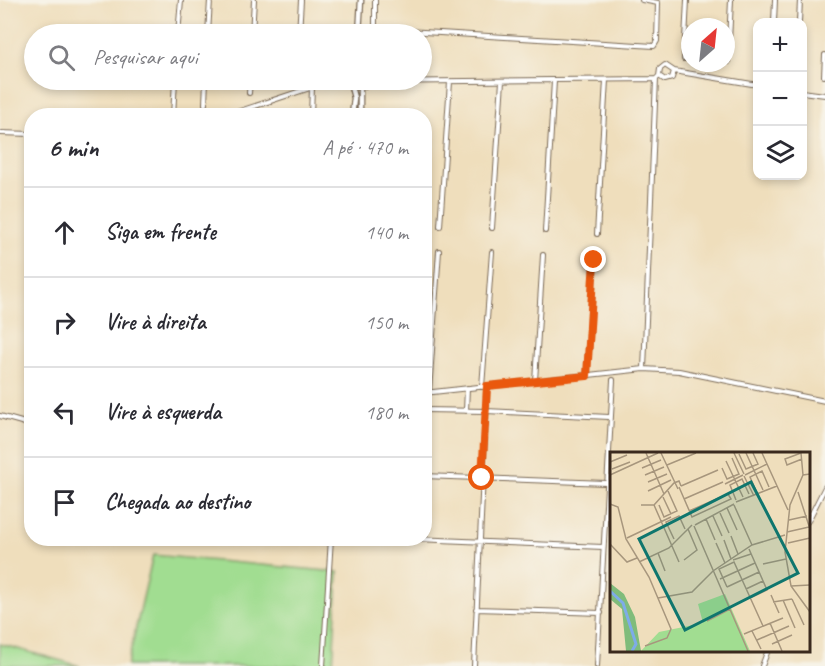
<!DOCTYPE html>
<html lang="pt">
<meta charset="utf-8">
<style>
body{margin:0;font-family:Caveat,sans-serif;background:#f2f2f3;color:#2b2b33}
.controls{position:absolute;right:18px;top:18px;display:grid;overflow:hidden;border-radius:12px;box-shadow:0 3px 9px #0003}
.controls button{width:54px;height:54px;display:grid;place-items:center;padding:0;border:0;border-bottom:2px solid #e1e1e2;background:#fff;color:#2b2b33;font:30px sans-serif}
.compass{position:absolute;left:681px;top:18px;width:54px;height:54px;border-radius:50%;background:#fff;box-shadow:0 3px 9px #0003;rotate:27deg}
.stop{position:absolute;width:18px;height:18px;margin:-14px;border:4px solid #ea580c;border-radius:50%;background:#fff}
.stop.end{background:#ea580c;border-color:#fff;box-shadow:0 2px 6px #0008}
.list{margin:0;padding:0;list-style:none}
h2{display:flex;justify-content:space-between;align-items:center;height:78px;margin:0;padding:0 24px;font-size:26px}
h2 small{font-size:20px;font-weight:400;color:#7c7c81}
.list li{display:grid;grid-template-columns:39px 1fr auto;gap:18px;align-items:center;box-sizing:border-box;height:90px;padding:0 24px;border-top:2px solid #e1e1e2}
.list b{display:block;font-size:22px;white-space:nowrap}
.list em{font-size:20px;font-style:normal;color:#7c7c81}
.icon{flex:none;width:33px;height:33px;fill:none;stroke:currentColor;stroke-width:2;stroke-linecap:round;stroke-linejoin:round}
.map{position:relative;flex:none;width:825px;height:666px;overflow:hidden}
.search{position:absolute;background:#fff;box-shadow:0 3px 9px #0003;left:24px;top:24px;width:408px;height:66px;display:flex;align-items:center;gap:15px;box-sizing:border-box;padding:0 21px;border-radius:33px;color:#7c7c81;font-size:22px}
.panel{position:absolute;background:#fff;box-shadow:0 3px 9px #0003;left:24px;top:108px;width:408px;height:438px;border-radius:24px}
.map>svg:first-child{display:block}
.green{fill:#a1dd91;stroke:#6e8458;stroke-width:1.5}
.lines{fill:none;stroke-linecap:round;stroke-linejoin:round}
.minor-casing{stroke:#7a6955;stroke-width:6}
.tertiary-casing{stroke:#7a6955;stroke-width:7}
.minor{stroke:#fff;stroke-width:4}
.tertiary{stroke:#fff;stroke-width:4.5}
.route{stroke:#ea580c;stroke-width:8}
.inset-river{fill:none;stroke:#7eace8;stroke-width:3}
.inset-road{fill:none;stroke:#a7967d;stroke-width:1.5}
.view{fill:#0f766e;fill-opacity:0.15;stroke:#0f766e;stroke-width:3}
.inset-edge{fill:none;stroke:#3b2a1e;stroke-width:3}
</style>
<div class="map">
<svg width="825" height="666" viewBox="0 0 825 666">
<rect width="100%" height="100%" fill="#f7f3e8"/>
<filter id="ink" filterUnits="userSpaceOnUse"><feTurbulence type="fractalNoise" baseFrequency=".0167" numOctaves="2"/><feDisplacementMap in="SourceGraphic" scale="12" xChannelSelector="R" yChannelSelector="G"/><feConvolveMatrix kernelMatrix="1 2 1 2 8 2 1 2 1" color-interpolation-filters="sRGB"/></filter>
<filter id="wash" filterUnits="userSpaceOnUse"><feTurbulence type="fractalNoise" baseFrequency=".008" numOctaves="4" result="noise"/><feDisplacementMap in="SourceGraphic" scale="24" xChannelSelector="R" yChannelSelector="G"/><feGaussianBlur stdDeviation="1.35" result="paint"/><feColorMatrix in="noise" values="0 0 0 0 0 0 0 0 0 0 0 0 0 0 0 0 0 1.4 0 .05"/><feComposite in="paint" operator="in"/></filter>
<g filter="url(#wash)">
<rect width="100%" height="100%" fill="#efdebc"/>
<path class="green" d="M153,555L338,572L333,666H127Z
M0,644L80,666H0Z"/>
</g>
<g filter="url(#ink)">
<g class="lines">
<defs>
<path id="minor" d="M375,0V29L654,46L657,41L658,3L642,0
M774,22L775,0
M799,22L800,0
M178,34L181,0
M208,34L210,0
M252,34L254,0
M299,34L301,0
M684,59L687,0
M728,62L731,0
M674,71L672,78L665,80L659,76L660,69L665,65L674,71L758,85
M824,76L825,55
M365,82L656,79L659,76
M802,92L825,95
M249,93L250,80
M205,104L206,80
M173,116L175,80
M225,116L334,80
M311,116L312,87
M0,133L32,134
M440,226L450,82
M492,228L502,81
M545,231L554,81
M597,234L606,80
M644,369L656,79
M587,376L594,260
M535,381L543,255
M487,386L486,411L609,417
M482,387L492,252
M429,392L439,251
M424,393L644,369L679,371L825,401
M424,410L486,411L474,666
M466,411L467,388
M0,416L32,425
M424,476L606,483
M808,521L825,487
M392,538L603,547
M476,609L601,613
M323,666L331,538
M597,666L613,380
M762,666L768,650"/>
<path id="tertiary" d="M359,34L361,0
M350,80V83L360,88L364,86L365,80
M350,83L354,98L352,116
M360,88V116"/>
</defs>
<use href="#minor" class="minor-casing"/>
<use href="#tertiary" class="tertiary-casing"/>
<use href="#minor" class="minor"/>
<use href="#tertiary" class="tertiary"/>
</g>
</g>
<g class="lines" filter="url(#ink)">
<path class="route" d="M482,478L487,386L587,376L594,260"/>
</g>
<g transform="translate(610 452)">
<rect width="200" height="200" fill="#efdebc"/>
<path d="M115,142L140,199H31L49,180L93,171L88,152Z" fill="#a1dd91"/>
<path d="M0,131L14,142L25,165L31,199H16L12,157L0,147Z" fill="#80bc7b"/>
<path class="inset-river" d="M0,139L13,151L26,192L22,199"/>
<path class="inset-road" d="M36,1L54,42M51,1L68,37M124,1L134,22M136,1L153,38M152,1L178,58M191,1L175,7L177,13L192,7M191,1L193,23M129,2L136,17L148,12L143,1M116,9L133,45M0,10L17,3M57,13L86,1M32,16L51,8M112,16L117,27L129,22L122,6M2,17L20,10M200,22L193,23L180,53L175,100L181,134L200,160M0,23L48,1M35,23L54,15M135,23L157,12M134,24L144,44M38,30L57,22M115,32L133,23M71,34L108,18M69,35L82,65L121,47L118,42L79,59M38,39L61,28M188,40L200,77M147,41L140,25L152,19L159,35M53,45L61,62M74,47L113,30M126,48L120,33L132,27L139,42M126,50L167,34M0,52L8,55L16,87L39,125L61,177L57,186L35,194M31,53H44L64,31L69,29L71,34M44,53L69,110M49,53L54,65L67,59L58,39M124,53L142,93M117,56L127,78M110,61L119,81M103,64L112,84M96,67L105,88M179,68L197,64M85,73L124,52M84,74L138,199M177,80L199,75M121,84L128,102M17,86L61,65M64,87L56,70L69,64L75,77M114,88L121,107M106,91L115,111M178,91L200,86M0,92L17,110L27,106M139,97L157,138L140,146M48,101L55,119M74,108L87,98L78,77M123,108L141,102M29,110L59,96L82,73M153,112L176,107M110,127L145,111M181,134L200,133M117,135L109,117L124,110L153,174M117,135L149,120M136,137L153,129M161,143L169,161M48,146L82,140L103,119L142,93L175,83M182,147L194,173M173,148L185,176M163,150L182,147M97,169L120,157M160,171L172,199M142,179L151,197M134,182L173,166M147,188L179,174M162,192L182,183"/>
<path class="view" d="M141,30L188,121L75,178L29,87Z"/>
<rect width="200" height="200" class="inset-edge"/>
</g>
</svg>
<div class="controls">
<button>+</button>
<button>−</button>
<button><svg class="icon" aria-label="layers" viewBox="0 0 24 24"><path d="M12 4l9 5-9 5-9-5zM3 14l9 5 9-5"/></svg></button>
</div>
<svg class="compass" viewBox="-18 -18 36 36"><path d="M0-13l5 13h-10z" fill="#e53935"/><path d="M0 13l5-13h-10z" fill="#7c7c81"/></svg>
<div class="stop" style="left:482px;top:478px"></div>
<div class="stop end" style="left:594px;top:260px"></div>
<div class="search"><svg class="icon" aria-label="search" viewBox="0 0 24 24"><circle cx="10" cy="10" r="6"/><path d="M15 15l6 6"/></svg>Pesquisar aqui</div>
<section class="panel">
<h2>6 min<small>A pé · 470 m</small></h2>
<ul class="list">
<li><svg class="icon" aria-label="ahead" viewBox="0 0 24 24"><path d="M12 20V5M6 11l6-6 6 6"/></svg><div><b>Siga em frente</b></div><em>140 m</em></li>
<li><svg class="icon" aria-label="right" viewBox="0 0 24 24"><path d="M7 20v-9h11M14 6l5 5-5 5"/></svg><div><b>Vire à direita</b></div><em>150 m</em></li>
<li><svg class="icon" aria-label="left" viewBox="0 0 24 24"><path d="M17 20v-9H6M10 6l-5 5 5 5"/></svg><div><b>Vire à esquerda</b></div><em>180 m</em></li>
<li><svg class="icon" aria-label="arrive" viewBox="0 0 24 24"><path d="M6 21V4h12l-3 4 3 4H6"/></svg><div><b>Chegada ao destino</b></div></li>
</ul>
</section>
</div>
